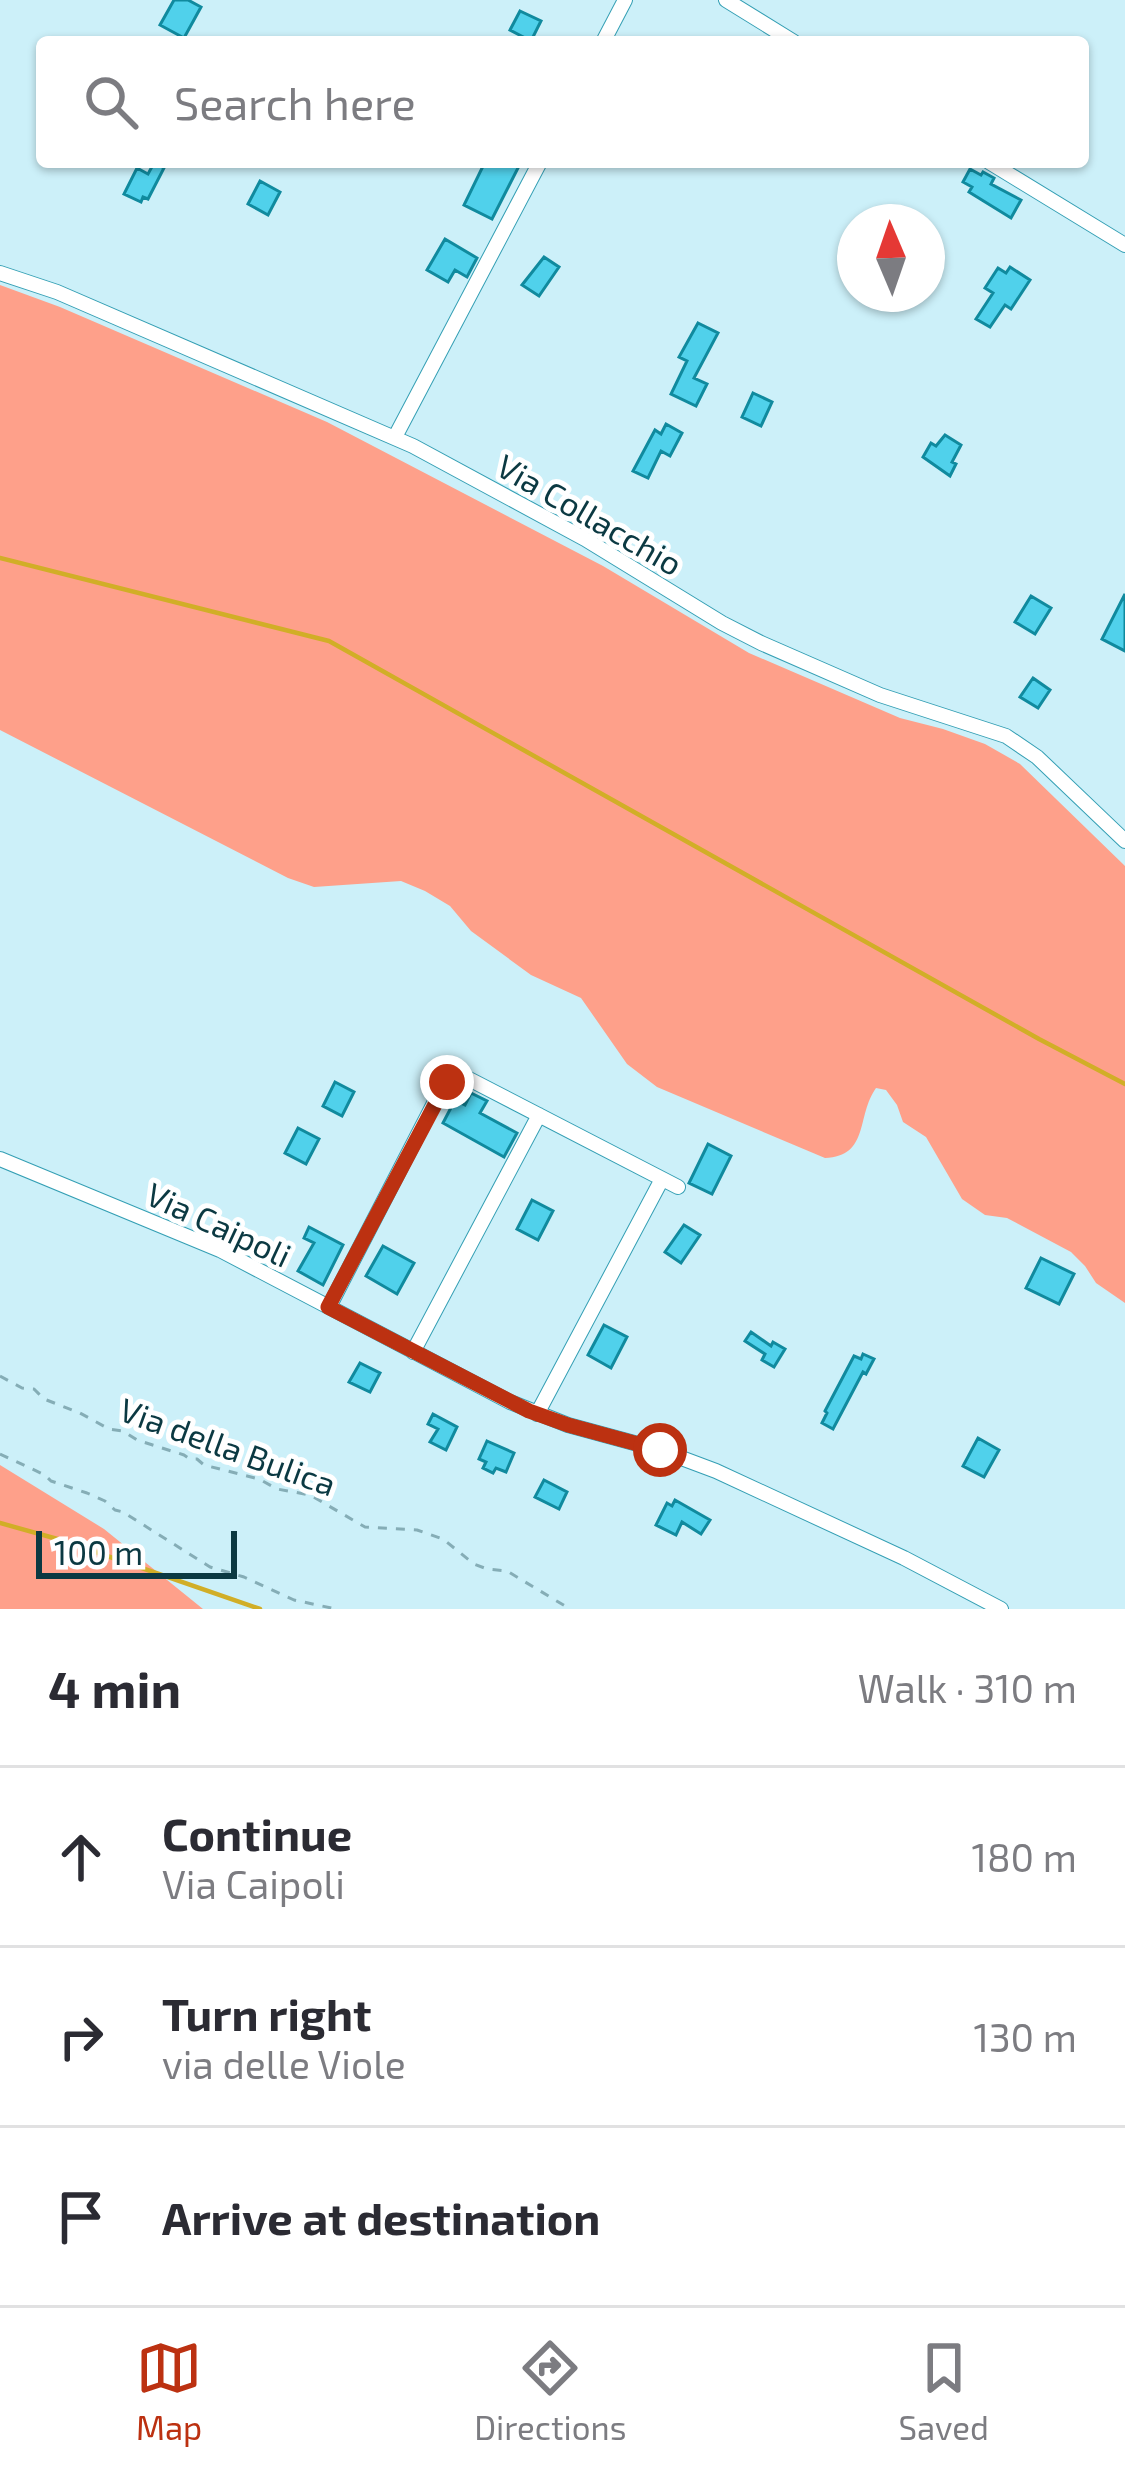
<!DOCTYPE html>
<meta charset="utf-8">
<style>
body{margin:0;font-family:"Exo 2",sans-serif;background:#f7f7f7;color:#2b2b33}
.compass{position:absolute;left:837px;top:204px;width:108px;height:108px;border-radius:50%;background:#fff;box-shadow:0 3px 9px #0004;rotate:358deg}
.scale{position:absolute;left:36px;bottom:30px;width:201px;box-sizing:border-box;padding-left:12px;border:6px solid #0b3942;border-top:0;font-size:33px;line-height:42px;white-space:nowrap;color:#0b3942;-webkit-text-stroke:9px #fff;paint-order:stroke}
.stop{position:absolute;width:36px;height:36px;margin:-27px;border:9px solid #bc3111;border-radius:50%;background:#fff}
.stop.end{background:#bc3111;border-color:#fff;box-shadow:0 3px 12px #0008}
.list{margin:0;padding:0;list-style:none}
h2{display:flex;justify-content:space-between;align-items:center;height:156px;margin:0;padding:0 48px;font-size:51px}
h2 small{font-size:39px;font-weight:400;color:#7c7c81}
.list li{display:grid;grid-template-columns:78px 1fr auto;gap:36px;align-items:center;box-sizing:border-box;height:180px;padding:0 48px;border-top:3px solid #e1e1e2}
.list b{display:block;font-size:45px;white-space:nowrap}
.list p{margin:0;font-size:39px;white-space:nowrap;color:#7c7c81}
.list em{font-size:39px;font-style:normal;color:#7c7c81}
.icon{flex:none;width:66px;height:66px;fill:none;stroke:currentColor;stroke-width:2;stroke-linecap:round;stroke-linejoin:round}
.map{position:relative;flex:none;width:1125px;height:1609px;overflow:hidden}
.search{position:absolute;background:#fff;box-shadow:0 3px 9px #0004;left:36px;right:36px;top:36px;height:132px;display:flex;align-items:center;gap:30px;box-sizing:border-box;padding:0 42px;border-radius:12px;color:#7c7c81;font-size:45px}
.sheet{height:696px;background:#fff}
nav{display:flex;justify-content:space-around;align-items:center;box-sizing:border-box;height:168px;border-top:3px solid #e1e1e2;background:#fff;font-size:33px;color:#7c7c81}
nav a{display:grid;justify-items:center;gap:6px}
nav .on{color:#bc3111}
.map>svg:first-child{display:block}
.green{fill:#fea08a}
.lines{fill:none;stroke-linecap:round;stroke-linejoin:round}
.stream{stroke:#d1ae27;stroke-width:4.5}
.building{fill:#50d1eb;stroke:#108a9e;stroke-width:3}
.minor-casing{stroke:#349fb4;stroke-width:16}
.path{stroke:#85adb6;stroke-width:3;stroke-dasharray:9 9;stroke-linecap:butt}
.minor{stroke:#fff;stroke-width:14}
.route{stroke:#bc3111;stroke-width:15}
.labels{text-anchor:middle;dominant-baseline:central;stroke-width:10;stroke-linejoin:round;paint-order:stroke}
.street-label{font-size:33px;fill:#0b3942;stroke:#fff}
</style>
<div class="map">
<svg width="1125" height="1609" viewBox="0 0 1125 1609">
<rect width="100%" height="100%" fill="#ccf0f9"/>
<path class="green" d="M0,285L60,307L327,422L603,566L749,653L900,718L943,729L985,744L1020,764L1125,866V1303L1096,1283L1085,1266L1071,1252L1007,1218L985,1215L962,1199L926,1137L903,1122L897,1105L886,1090L876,1088C856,1116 870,1156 825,1158L657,1087L627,1064L581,998L531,975L471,931L450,906L425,891L401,881L314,887L288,878L0,730Z
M0,1465L104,1529L203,1609H0Z"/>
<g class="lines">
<path class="stream" d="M0,558L329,641L1039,1039L1125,1084
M0,1523L61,1540L260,1609"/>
</g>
<path class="building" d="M174,0H188L201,7L184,38L160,25Z
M520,11L541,21L531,41L510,30Z
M485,162H510L519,166L492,219L464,205Z
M154,163L164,168L148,199L143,197L141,202L124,194L137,168L148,174Z
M970,169L981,175L983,172L994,178L991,184L1021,200L1011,218L969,192L972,187L963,182Z
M260,181L280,192L268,215L248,204Z
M445,239L477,258L467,277L455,270L448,282L427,270Z
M544,257L559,267L539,296L522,285Z
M1010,267L1030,280L1011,309L1005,305L990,327L976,319L993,293L985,288L998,268L1006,273Z
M698,323L718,333L694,378L707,384L696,406L671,394L687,361L679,357Z
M753,393L772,402L761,426L742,417Z
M666,424L682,433L670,456L661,451L648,478L633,471L655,430L661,434Z
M945,435L961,445L952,462L956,464L950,476L923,457L931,443L936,446Z
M1125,594V651L1102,639Z
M1031,596L1051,608L1035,634L1015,622Z
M1033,678L1050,690L1038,708L1020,697Z
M335,1082L354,1092L342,1116L323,1106Z
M471,1093L487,1101L480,1113L517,1133L504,1157L443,1123L455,1100L465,1105Z
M298,1128L319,1139L306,1164L285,1153Z
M708,1144L731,1156L712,1194L689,1183Z
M532,1200L553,1211L538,1240L517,1229Z
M684,1225L700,1235L681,1263L665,1252Z
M309,1227L343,1245L323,1285L298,1271L314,1243L304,1238Z
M383,1246L414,1263L397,1294L366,1276Z
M1041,1258L1074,1274L1059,1304L1026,1288Z
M604,1325L627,1337L611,1368L588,1355Z
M751,1332L771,1346L773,1342L785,1349L774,1367L762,1360L765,1354L745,1341Z
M863,1354L874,1359L866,1374L863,1372L833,1429L822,1423L827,1413L825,1411L854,1356L861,1359Z
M360,1363L380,1373L370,1392L349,1382Z
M433,1414L457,1427L446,1450L430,1442L438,1429L428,1424Z
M978,1438L999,1450L984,1477L963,1466Z
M487,1441L514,1453L506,1472L496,1468L493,1473L483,1468L486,1462L479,1459Z
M544,1480L567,1492L559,1509L535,1497Z
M675,1500L710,1520L701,1534L682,1522L676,1535L656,1525L667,1503L672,1506Z"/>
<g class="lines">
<defs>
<path id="minor" d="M726,0L794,42
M603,42L625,0
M989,162L1125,245
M0,273L57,292L413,446L585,539L722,623L761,643L880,695L1006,736L1037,757L1125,841
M395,437L540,162
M0,1159L220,1250L510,1402L568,1425L660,1450L716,1471L904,1558L1001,1609
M329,1307L442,1088L457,1077L469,1079L678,1187
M413,1352L539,1115
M537,1414L662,1179"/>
</defs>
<use href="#minor" class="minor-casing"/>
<path class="path" d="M0,1376L22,1388L34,1389L44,1399L80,1413L109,1429L123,1431L137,1440L184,1455L190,1459H197L204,1465L259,1479L277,1489L310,1495L365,1527L417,1530L443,1539L474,1564L487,1569L507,1571L570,1609
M0,1454L45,1475L51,1481L87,1493L105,1501L115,1510L123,1512L210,1567L244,1577L294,1600L336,1609"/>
<use href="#minor" class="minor"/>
</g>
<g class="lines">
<path class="route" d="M447,1082L328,1307L529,1411L568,1425L660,1450"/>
</g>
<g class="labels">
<g class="street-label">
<text transform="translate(590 514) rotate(30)">Via Collacchio</text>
<text transform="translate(219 1224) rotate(25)">Via Caipoli</text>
<text transform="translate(228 1446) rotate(20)">Via della Bulica</text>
</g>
</g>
</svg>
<svg class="compass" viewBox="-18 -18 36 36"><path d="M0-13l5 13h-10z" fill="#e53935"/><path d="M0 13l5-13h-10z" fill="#7c7c81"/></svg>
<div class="scale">100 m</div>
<div class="stop" style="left:660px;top:1450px"></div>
<div class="stop end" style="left:447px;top:1082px"></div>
<div class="search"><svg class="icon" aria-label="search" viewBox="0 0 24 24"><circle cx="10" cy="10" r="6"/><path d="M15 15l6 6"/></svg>Search here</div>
</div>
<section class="sheet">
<h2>4 min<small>Walk · 310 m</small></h2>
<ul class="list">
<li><svg class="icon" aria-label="ahead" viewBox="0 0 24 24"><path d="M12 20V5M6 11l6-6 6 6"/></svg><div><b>Continue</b><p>Via Caipoli</p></div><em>180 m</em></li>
<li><svg class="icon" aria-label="right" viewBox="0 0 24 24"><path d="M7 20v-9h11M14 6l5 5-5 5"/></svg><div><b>Turn right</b><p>via delle Viole</p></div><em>130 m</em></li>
<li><svg class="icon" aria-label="arrive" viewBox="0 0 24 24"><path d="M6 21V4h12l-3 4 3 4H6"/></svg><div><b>Arrive at destination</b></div></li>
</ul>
</section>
<nav>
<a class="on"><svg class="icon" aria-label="map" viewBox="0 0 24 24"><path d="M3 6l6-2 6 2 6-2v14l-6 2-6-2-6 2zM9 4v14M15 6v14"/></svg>Map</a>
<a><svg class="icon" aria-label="directions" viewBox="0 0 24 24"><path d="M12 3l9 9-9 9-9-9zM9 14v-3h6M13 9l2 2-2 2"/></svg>Directions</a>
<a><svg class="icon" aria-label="saved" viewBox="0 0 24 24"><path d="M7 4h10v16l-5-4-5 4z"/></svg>Saved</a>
</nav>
